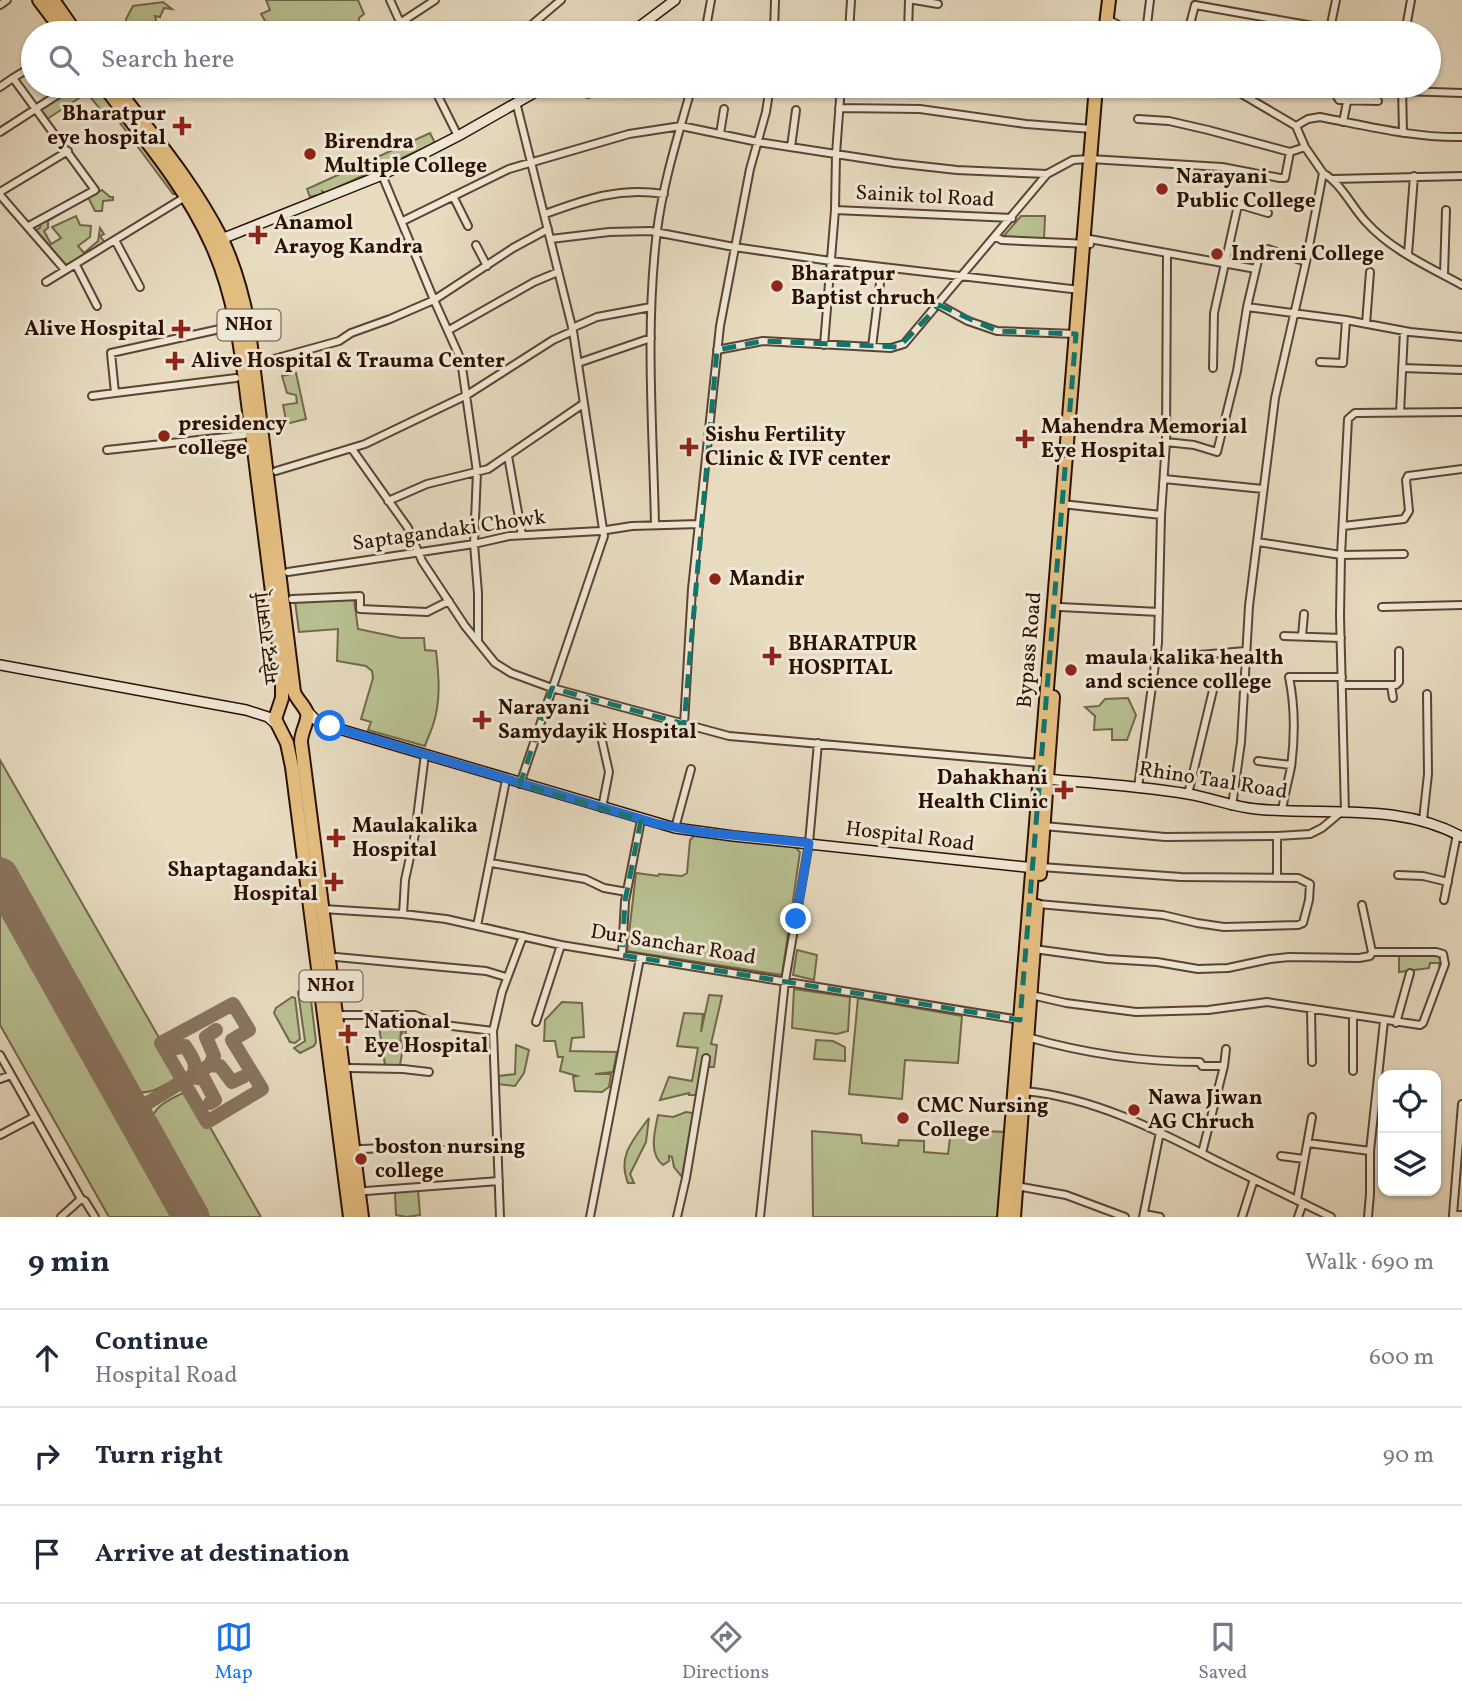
<!DOCTYPE html>
<meta charset="utf-8">
<style>
body{margin:0;font-family:Vollkorn,"Noto Serif Devanagari",serif;background:#f6f6f7;color:#1f2937}
.controls{position:absolute;right:21px;bottom:21px;display:grid;overflow:hidden;border-radius:14px;box-shadow:0 2px 5px #0004}
.controls button{width:63px;height:63px;display:grid;place-items:center;padding:0;border:0;border-bottom:2px solid #e0e1e3;background:#fff;color:#1f2937;font:35px sans-serif}
.stop{position:absolute;width:21px;height:21px;margin:-16px;border:5px solid #1a73e8;border-radius:50%;background:#fff}
.stop.end{background:#1a73e8;border-color:#fff;box-shadow:0 2px 7px #0008}
.list{margin:0;padding:0;list-style:none}
h2{display:flex;justify-content:space-between;align-items:center;height:91px;margin:0;padding:0 28px;font-size:30px}
h2 small{font-size:23px;font-weight:400;color:#747a83}
.list li{display:grid;grid-template-columns:46px 1fr auto;gap:21px;align-items:center;box-sizing:border-box;height:98px;padding:0 28px;border-top:2px solid #e0e1e3}
.list b{display:block;font-size:26px;white-space:nowrap}
.list p{margin:0;font-size:23px;white-space:nowrap;color:#747a83}
.list em{font-size:23px;font-style:normal;color:#747a83}
.icon{flex:none;width:38px;height:38px;fill:none;stroke:currentColor;stroke-width:2;stroke-linecap:round;stroke-linejoin:round}
.map{position:relative;flex:none;width:1462px;height:1217px;overflow:hidden}
.search{position:absolute;background:#fff;box-shadow:0 2px 5px #0004;left:21px;right:21px;top:21px;height:77px;display:flex;align-items:center;gap:18px;box-sizing:border-box;padding:0 24px;border-radius:38px;color:#747a83;font-size:26px}
.sheet{height:385px;background:#fff}
nav{display:flex;justify-content:space-around;align-items:center;box-sizing:border-box;height:98px;border-top:2px solid #e0e1e3;background:#fff;font-size:19px;color:#747a83}
nav a{display:grid;justify-items:center;gap:4px}
nav .on{color:#1a73e8}
.map>svg:first-child{display:block}
.green{fill:#b8c091;stroke:#72684a;stroke-width:2}
.lines{fill:none;stroke-linecap:round;stroke-linejoin:round}
.taxiway{stroke:#8a7662;stroke-width:14}
.runway{stroke:#8a7662;stroke-width:37}
.street-casing{stroke:#5b4332;stroke-width:10}
.secondary-casing{stroke:#2c1003;stroke-width:12}
.highway-casing{stroke:#2c1003;stroke-width:16}
.street{stroke:#efe8d6;stroke-width:6}
.secondary{stroke:#efe8d6;stroke-width:9}
.highway{stroke:#e4be80;stroke-width:12}
.route{stroke:#1a73e8;stroke-width:9}
.marked{fill:none;stroke:#0f766e;stroke-width:5;stroke-dasharray:14 9;stroke-linejoin:round}
.poi-dot{fill:#8f2418;stroke:#efe8d6;stroke-width:2.5}
.labels{text-anchor:middle;dominant-baseline:central;stroke-width:6;stroke-linejoin:round;paint-order:stroke}
.shield{fill:#efe8d6;stroke:#665142;stroke-width:2}
.shield-label{font-size:19px;font-weight:bold;fill:#2c1003}
.poi-label{font-size:21px;font-weight:bold;fill:#2c1003;stroke:#efe8d6;text-anchor:start}
.street-label{font-size:21px;fill:#2c1003;stroke:#efe8d6}
</style>
<div class="map">
<svg width="1462" height="1217" viewBox="0 0 1462 1217">
<rect width="100%" height="100%" fill="#e7dbc0"/>
<filter id="stains"><feTurbulence type="fractalNoise" baseFrequency=".00286" numOctaves="4"/><feColorMatrix values="0 0 0 0 .2 0 0 0 0 .09 0 0 0 0 .02 0 0 0 .5 -.17"/></filter>
<radialGradient id="worn" r=".72"><stop offset=".6" stop-color="#630" stop-opacity="0"/><stop offset="1" stop-color="#630" stop-opacity=".3"/></radialGradient>
<path class="green" d="M266,0H358L364,14L359,18L358,30L352,33H329L324,27L317,33H272L261,14L270,10Z
M163,2L172,9L164,8L160,17L155,16L156,20L152,29L161,33H126V19L133,6Z
M74,86H100L182,194H173L111,111L105,115L87,93L47,119L39,110Z
M430,133L435,143L325,193L322,191V194L310,197L307,189Z
M102,190L110,197H113V200L103,201L102,211H95L89,199H85L48,221V228L44,231L51,244L61,238L52,227L76,216L80,225L91,226L90,237L78,246L84,253L98,241L100,228L104,234L100,236L105,243L69,265L65,264L36,230L40,228L41,221Z
M1021,216H1045L1044,241L1002,238Z
M296,373L306,419L290,423L286,420L283,405L297,403L296,395L287,393L282,376Z
M354,599L358,629L401,638H424L425,650L436,651C439,676 441,701 433,725C431,732 427,739 425,746L368,730L371,722L361,719L373,678L372,671L366,666L337,661L338,629L299,632L295,601Z
M1128,698L1136,715L1127,740H1112V729L1094,730L1095,716L1085,707L1099,706L1105,699Z
M0,760L181,1076C164,1084 146,1101 129,1087L0,857Z
M694,836L794,846L800,852L782,975L627,951L636,873L658,876L659,874L682,876L687,873L690,840Z
M0,907L175,1217H109L0,1025Z
M797,950L817,955L814,980L793,975Z
M1399,954L1439,956L1442,961L1440,970L1439,963H1430L1429,968L1399,972Z
M303,988L310,992L316,1042L314,1046L300,1053L294,1048L305,1041L298,992Z
M794,989L850,997L848,1031L837,1034L792,1028Z
M709,995L722,996L711,1044L717,1045L714,1067H709L710,1057L703,1056L696,1095H689V1093L660,1100L669,1077L692,1081L698,1048L677,1046L684,1013L703,1014L701,1032Z
M292,997L295,998L300,1039L295,1043L290,1042L274,1013L276,1008Z
M858,998L962,1016L958,1063L905,1060L902,1099L849,1094Z
M562,1002L582,1003L584,1037L572,1038L570,1051L617,1052L613,1072L595,1074H611L609,1087L602,1092L575,1091L573,1077L577,1076L560,1071L563,1057H558L555,1041H544L545,1020Z
M379,1027L401,1028L400,1045L403,1030L406,1031L400,1065H385Z
M816,1040L833,1041L845,1047V1061L814,1059Z
M516,1045L529,1050L524,1073L515,1086L497,1084L499,1076L515,1074Z
M189,1090L261,1217H203L151,1124C151,1105 174,1098 189,1090Z
M686,1112L693,1113L682,1177L674,1167L672,1157L669,1156V1161L663,1165C648,1153 655,1131 658,1115L673,1117Z
M649,1118L646,1142L630,1174L634,1183H628C617,1156 633,1140 649,1118Z
M951,1130L1007,1132L1002,1217H813L812,1131L861,1135L862,1143L898,1146L899,1140L924,1141V1152L948,1154Z
M418,1189L420,1215L406,1217L396,1215L395,1192Z"/>
<g class="lines">
<path class="taxiway" d="M233,1004L249,1030L232,1040L262,1089L207,1122L161,1043Z
M177,1048L185,1046C192,1057 199,1065 192,1077L204,1079L215,1100L210,1103
M210,1065L220,1066L232,1082L243,1077
M123,1095L131,1104H146
M141,1126L139,1115L146,1104L210,1065L214,1056L206,1037L216,1030"/>
<path class="runway" d="M0,876L191,1217"/>
<defs>
<path id="street" d="M390,0L405,33
M914,0L938,4
M0,5L7,0
M1107,19L1133,33
M400,23L435,0
M522,33L561,0
M705,33L711,0
M774,33L775,0
M849,33L851,0
M908,33L909,0
M1146,33L1150,0
M1165,33L1168,28H1189L1195,5L1330,29L1336,0
M1405,33L1411,0
M433,86L458,136
M1337,86L1336,95L1339,100L1378,101
M1402,86L1403,133
M0,87L13,78
M840,90L872,86
M1402,91L1462,93
M588,94L609,86
M516,102L573,331L604,536L520,784
M839,108L920,109L1026,124L1092,129
M1138,119L1169,121L1208,130L1290,152L1305,147L1296,126L1228,86
M1343,122L1347,102
M1296,126L1308,119L1320,117C1367,126 1414,138 1462,137
M0,132L71,86
M720,134L724,109
M791,147L796,110
M1323,173C1342,184 1351,206 1366,222C1391,250 1429,267 1462,285
M382,175L434,300L461,360L477,472L474,544L478,593V640
M1333,179L1462,176
M0,192L68,151
M0,195L65,270
M453,196L468,226
M1221,199L1268,213
M835,210L1012,218
M545,214C586,199 619,187 664,194
M403,221L509,169L629,134L681,126L758,142L894,163L957,170L1047,174
M29,226L95,190L13,78L33,66
M996,237L1002,240L1090,244
M1084,238L1256,269
M551,239L609,232L650,231L734,247L831,261L1080,290
M115,240L140,287
M476,245L487,266
M1408,254L1414,176
M76,265L97,306
M1444,275L1446,210
M46,282L185,197
M939,305L968,321L997,331L1076,334
M1247,307L1346,320L1410,332L1462,337
M1366,324L1370,272
M229,327L111,353L115,393L236,378
M572,328L597,317L651,307
M449,330L534,282L558,272
M824,345L835,210L836,154L841,86
M872,347L882,267
M717,350L763,341L891,348L904,344L1047,174L1073,160L1090,159L1222,167L1280,178H1285L1290,152
M263,362L339,341L351,333L390,319L434,300L513,248L548,229
M1320,362L1343,363L1346,320
M578,363L651,338
M1213,368L1214,313L1238,205
M1402,368L1462,370
M92,396L115,393
M1400,413L1404,331
M1166,442L1194,445L1217,452L1237,371L1247,307L1259,256L1262,251L1268,249L1306,262
M352,449L408,528L422,561L465,626L495,663L511,673L552,688L729,736L1040,763
M107,450L244,435
M508,456L522,535
M276,471L365,444L467,395L553,340L573,331
M1164,479L1263,489
M388,501L427,484L488,469L583,404
M1062,504L1161,515
M655,525C653,427 645,328 657,231C663,182 679,133 692,86
M1343,526L1404,519L1409,511L1406,480L1408,476L1462,469
M1258,542L1341,555L1340,616L1345,813
M1404,554L1341,555L1348,419L1355,413L1462,412
M288,572L474,544L509,536L600,531L632,526L699,524
M292,599L360,596V609L427,612L449,601
M1060,607L1159,612
M1382,607L1462,605
M1284,636L1341,638
M1302,636L1304,614
M1155,659L1245,651
M1343,685H1396L1399,682V651
M1391,685L1393,698
M684,724L692,589L720,326L750,169L766,112L770,86
M602,727V741L609,772L602,808
M1258,761L1291,765
M1138,787L1158,643L1161,515L1166,442L1167,254
M1188,794L1214,686
M1232,806L1241,742L1249,606L1275,398L1306,262L1323,173L1305,147
M1282,811C1284,796 1288,782 1291,767C1295,737 1295,706 1289,677H1342
M1423,820L1428,774L1427,694
M1044,826L1165,837L1277,836L1310,834L1322,828L1340,813
M675,828L691,769
M1277,836V877
M491,863L585,879L604,888L627,892
M1398,875L1423,876L1448,882
M1444,900L1457,834
M1038,904L1163,915L1197,923L1224,927L1298,925L1303,923L1309,900L1310,884L1298,878L1181,877L1041,867
M1362,905L1372,952
M323,909L403,914L446,919L561,945L1020,1020
M403,914L405,880L415,834L425,754
M477,926L506,780
M622,955L625,901L641,820
M336,957L486,971L506,977
M1031,995L1066,1003L1136,1012L1208,1010L1267,1002L1420,1025L1423,1023L1445,964L1443,954L1436,952H1372L1370,956L1359,958L1289,957L1270,959L1228,968L1198,969L1157,962L1107,959L1034,949
M1311,1009L1312,1062
M343,1015H415L436,1024L493,1031
M1353,1016V1071
M536,1022L561,945
M1396,1023L1410,973
M1027,1037C1083,1053 1143,1062 1200,1062L1202,1066H1224
M0,1055L81,1199L85,1201L95,1217
M350,1068L403,1069L429,1072
M0,1079L11,1075
M1024,1091C1092,1097 1155,1129 1215,1160C1254,1179 1292,1198 1331,1217
M0,1135L34,1117
M1308,1143L1370,1151
M361,1149L389,1148
M443,1150L498,1149
M1202,1153L1224,1066L1226,1049
M1281,1156L1304,1159
M1016,1186L1066,1195L1125,1217
M366,1191L499,1181
M1297,1200L1312,1117
M1144,1214L1160,1217
M1453,1215L1462,1104
M61,1217L81,1199
M500,1217L493,1031L502,992L523,936
M590,1217L640,958
M677,1217L686,1178L706,1058
M760,1217L785,981L809,843L818,743
M1143,1217L1160,1132
M1242,1217L1254,1179
M1298,1217L1303,1203
M1368,1217L1370,1194V1151L1384,1021
M1453,1217V1215H1462"/>
<path id="secondary" d="M631,33L675,0
M219,240L382,175L458,136L546,86
M0,665L246,710L268,717L276,724
M306,710L317,721L329,726L675,828L733,836L1035,868
M1044,779C1092,783 1141,786 1188,794C1212,798 1233,807 1256,809C1326,816 1399,802 1462,837"/>
<path id="highway" d="M39,0L64,33
M53,0L76,33
M1105,33L1109,0
M104,86C142,136 185,185 211,243C239,303 243,370 252,434C262,513 272,592 282,671V698L275,719L287,743L292,767L350,1217
M115,86C152,135 192,181 220,236C234,263 242,293 248,323L294,692C297,700 304,705 307,713C309,721 301,731 301,742L362,1217
M1040,874L1053,697
M1004,1217L1096,86
M1014,1217L1037,906"/>
</defs>
<use href="#street" class="street-casing"/>
<use href="#secondary" class="secondary-casing"/>
<use href="#highway" class="highway-casing"/>
<use href="#street" class="street"/>
<use href="#secondary" class="secondary"/>
<use href="#highway" class="highway"/>
</g>
<g class="lines">
<path class="route" d="M330,726L658,824L701,832L809,843L796,919"/>
</g>
<path class="marked" d="M939,305L997,331L1076,334L1020,1020L622,955L625,901L641,820L520,784L552,688L684,724L717,350L763,341L899,347Z"/>
<g class="poi-dot">
<path d="M178.5 115.5h7v7h7v7h-7v7h-7v-7h-7v-7h7z"/>
<circle cx="310" cy="154" r="7"/>
<circle cx="1162" cy="189" r="7"/>
<path d="M254.5 224.5h7v7h7v7h-7v7h-7v-7h-7v-7h7z"/>
<circle cx="1217" cy="254" r="7"/>
<circle cx="777" cy="286" r="7"/>
<path d="M177.5 318.5h7v7h7v7h-7v7h-7v-7h-7v-7h7z"/>
<path d="M171.5 350.5h7v7h7v7h-7v7h-7v-7h-7v-7h7z"/>
<circle cx="164" cy="436" r="7"/>
<path d="M1021.5 428.5h7v7h7v7h-7v7h-7v-7h-7v-7h7z"/>
<path d="M685.5 436.5h7v7h7v7h-7v7h-7v-7h-7v-7h7z"/>
<circle cx="715" cy="579" r="7"/>
<path d="M768.5 645.5h7v7h7v7h-7v7h-7v-7h-7v-7h7z"/>
<circle cx="1071" cy="670" r="7"/>
<path d="M478.5 709.5h7v7h7v7h-7v7h-7v-7h-7v-7h7z"/>
<path d="M1060.5 779.5h7v7h7v7h-7v7h-7v-7h-7v-7h7z"/>
<path d="M332.5 827.5h7v7h7v7h-7v7h-7v-7h-7v-7h7z"/>
<path d="M330.5 871.5h7v7h7v7h-7v7h-7v-7h-7v-7h7z"/>
<path d="M344.5 1023.5h7v7h7v7h-7v7h-7v-7h-7v-7h7z"/>
<circle cx="1134" cy="1110" r="7"/>
<circle cx="903" cy="1118" r="7"/>
<circle cx="361" cy="1159" r="7"/>
</g>
<g class="labels">
<g class="shield">
<rect x="217.5" y="309.5" width="63" height="31" rx="5"/>
<rect x="299.5" y="970.5" width="63" height="31" rx="5"/>
</g>
<g class="shield-label">
<text x="249" y="325">NH01</text>
<text x="331" y="986">NH01</text>
</g>
<g class="poi-label">
<text x="166" y="114" text-anchor="end">Bharatpur<tspan x="166" dy="24">eye hospital</tspan></text>
<text x="324" y="142">Birendra<tspan x="324" dy="24">Multiple College</tspan></text>
<text x="1176" y="177">Narayani<tspan x="1176" dy="24">Public College</tspan></text>
<text x="274" y="223">Anamol<tspan x="274" dy="24">Arayog Kandra</tspan></text>
<text x="1231" y="254">Indreni College</text>
<text x="791" y="274">Bharatpur<tspan x="791" dy="24">Baptist chruch</tspan></text>
<text x="165" y="329" text-anchor="end">Alive Hospital</text>
<text x="191" y="361">Alive Hospital &amp; Trauma Center</text>
<text x="178" y="424">presidency<tspan x="178" dy="24">college</tspan></text>
<text x="1041" y="427">Mahendra Memorial<tspan x="1041" dy="24">Eye Hospital</tspan></text>
<text x="705" y="435">Sishu Fertility<tspan x="705" dy="24">Clinic &amp; IVF center</tspan></text>
<text x="729" y="579">Mandir</text>
<text x="788" y="644">BHARATPUR<tspan x="788" dy="24">HOSPITAL</tspan></text>
<text x="1085" y="658">maula kalika health<tspan x="1085" dy="24">and science college</tspan></text>
<text x="498" y="708">Narayani<tspan x="498" dy="24">Samydayik Hospital</tspan></text>
<text x="1048" y="778" text-anchor="end">Dahakhani<tspan x="1048" dy="24">Health Clinic</tspan></text>
<text x="352" y="826">Maulakalika<tspan x="352" dy="24">Hospital</tspan></text>
<text x="318" y="870" text-anchor="end">Shaptagandaki<tspan x="318" dy="24">Hospital</tspan></text>
<text x="364" y="1022">National<tspan x="364" dy="24">Eye Hospital</tspan></text>
<text x="1148" y="1098">Nawa Jiwan<tspan x="1148" dy="24">AG Chruch</tspan></text>
<text x="917" y="1106">CMC Nursing<tspan x="917" dy="24">College</tspan></text>
<text x="375" y="1147">boston nursing<tspan x="375" dy="24">college</tspan></text>
</g>
<g class="street-label">
<text transform="translate(925 197) rotate(3)">Sainik tol Road</text>
<text transform="translate(449 531) rotate(-8)">Saptagandaki Chowk</text>
<text transform="translate(268 638) rotate(-97)">महेन्द्र राज्मार्ग्</text>
<text transform="translate(1030 650) rotate(-85)">Bypass Road</text>
<text transform="translate(1213 781) rotate(9)">Rhino Taal Road</text>
<text transform="translate(910 837) rotate(7)">Hospital Road</text>
<text transform="translate(673 945) rotate(9)">Dur Sanchar Road</text>
</g>
</g>
<rect width="100%" height="100%" filter="url(#stains)"/>
<rect width="100%" height="100%" fill="url(#worn)"/>
</svg>
<div class="controls">
<button><svg class="icon" aria-label="locate" viewBox="0 0 24 24"><circle cx="12" cy="12" r="6"/><path d="M12 2v4M12 18v4M2 12h4M18 12h4"/></svg></button>
<button><svg class="icon" aria-label="layers" viewBox="0 0 24 24"><path d="M12 4l9 5-9 5-9-5zM3 14l9 5 9-5"/></svg></button>
</div>
<div class="stop" style="left:330px;top:726px"></div>
<div class="stop end" style="left:796px;top:919px"></div>
<div class="search"><svg class="icon" aria-label="search" viewBox="0 0 24 24"><circle cx="10" cy="10" r="6"/><path d="M15 15l6 6"/></svg>Search here</div>
</div>
<section class="sheet">
<h2>9 min<small>Walk · 690 m</small></h2>
<ul class="list">
<li><svg class="icon" aria-label="ahead" viewBox="0 0 24 24"><path d="M12 20V5M6 11l6-6 6 6"/></svg><div><b>Continue</b><p>Hospital Road</p></div><em>600 m</em></li>
<li><svg class="icon" aria-label="right" viewBox="0 0 24 24"><path d="M7 20v-9h11M14 6l5 5-5 5"/></svg><div><b>Turn right</b></div><em>90 m</em></li>
<li><svg class="icon" aria-label="arrive" viewBox="0 0 24 24"><path d="M6 21V4h12l-3 4 3 4H6"/></svg><div><b>Arrive at destination</b></div></li>
</ul>
</section>
<nav>
<a class="on"><svg class="icon" aria-label="map" viewBox="0 0 24 24"><path d="M3 6l6-2 6 2 6-2v14l-6 2-6-2-6 2zM9 4v14M15 6v14"/></svg>Map</a>
<a><svg class="icon" aria-label="directions" viewBox="0 0 24 24"><path d="M12 3l9 9-9 9-9-9zM9 14v-3h6M13 9l2 2-2 2"/></svg>Directions</a>
<a><svg class="icon" aria-label="saved" viewBox="0 0 24 24"><path d="M7 4h10v16l-5-4-5 4z"/></svg>Saved</a>
</nav>
